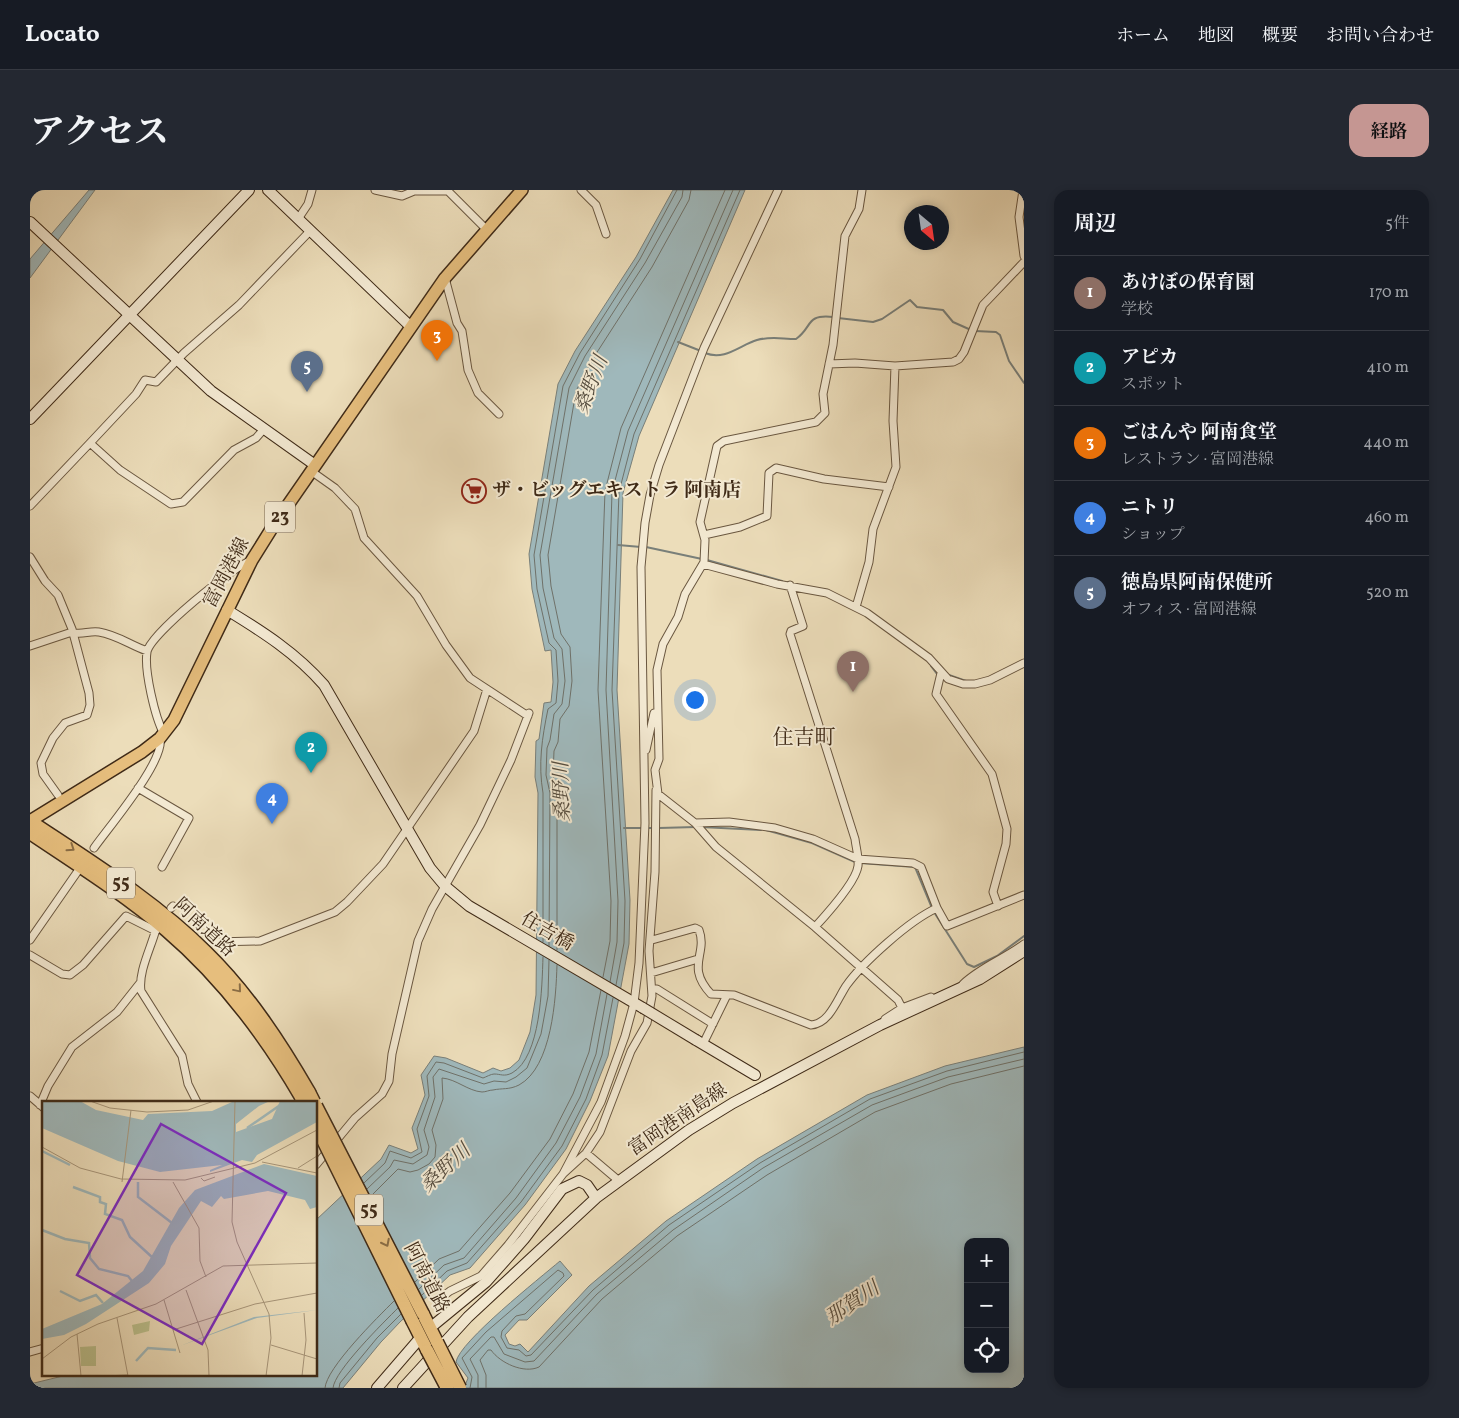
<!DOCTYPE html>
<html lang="ja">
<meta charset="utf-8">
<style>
body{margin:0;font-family:Vollkorn,"Noto Serif JP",serif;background:#242831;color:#f1f3f6}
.controls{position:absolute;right:15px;bottom:15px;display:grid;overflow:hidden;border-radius:10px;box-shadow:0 2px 8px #0003}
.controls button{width:45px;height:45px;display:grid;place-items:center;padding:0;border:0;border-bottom:1px solid #363941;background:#171b24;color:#f1f3f6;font:25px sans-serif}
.compass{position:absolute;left:874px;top:15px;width:45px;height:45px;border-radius:50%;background:#171b24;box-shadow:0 2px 8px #0003;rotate:151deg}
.you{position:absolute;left:664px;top:509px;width:18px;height:18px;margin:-12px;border:4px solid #fff;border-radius:50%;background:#1a73e8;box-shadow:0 0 0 8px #1a73e833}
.badge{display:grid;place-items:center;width:32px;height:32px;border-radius:50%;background:#c59692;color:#fff;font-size:16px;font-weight:700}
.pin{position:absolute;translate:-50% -41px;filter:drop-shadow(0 1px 2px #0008)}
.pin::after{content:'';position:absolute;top:26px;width:18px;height:15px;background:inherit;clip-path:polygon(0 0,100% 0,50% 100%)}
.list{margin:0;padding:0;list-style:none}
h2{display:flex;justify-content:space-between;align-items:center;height:65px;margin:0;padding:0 20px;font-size:21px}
h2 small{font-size:16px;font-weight:400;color:#9ea1a6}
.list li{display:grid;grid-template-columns:32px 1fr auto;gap:15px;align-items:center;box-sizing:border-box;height:75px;padding:0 20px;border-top:1px solid #363941}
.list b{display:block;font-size:19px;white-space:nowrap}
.list p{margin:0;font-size:16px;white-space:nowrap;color:#9ea1a6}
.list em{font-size:16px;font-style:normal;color:#9ea1a6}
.icon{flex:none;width:28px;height:28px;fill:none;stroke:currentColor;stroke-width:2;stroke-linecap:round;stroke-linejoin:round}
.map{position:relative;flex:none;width:994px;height:1198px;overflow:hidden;border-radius:15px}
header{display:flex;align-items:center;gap:30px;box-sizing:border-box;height:70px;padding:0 25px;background:#171b24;border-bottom:1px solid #363941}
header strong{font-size:24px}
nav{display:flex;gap:28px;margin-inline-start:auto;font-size:18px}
.intro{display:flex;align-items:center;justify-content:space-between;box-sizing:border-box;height:120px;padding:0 30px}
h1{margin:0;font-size:35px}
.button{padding:12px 22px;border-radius:15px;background:#c59692;color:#111;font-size:18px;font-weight:700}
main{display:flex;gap:30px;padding:0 30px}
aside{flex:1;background:#171b24;border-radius:15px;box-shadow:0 2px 8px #0003}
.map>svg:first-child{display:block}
.water{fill:#9fb8bb;stroke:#797f79;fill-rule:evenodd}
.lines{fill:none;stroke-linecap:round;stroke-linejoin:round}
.shore{stroke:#6f7169;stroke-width:1}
.stream{stroke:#797f79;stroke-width:2}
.street-casing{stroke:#6a5740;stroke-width:9}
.secondary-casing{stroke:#3f2a17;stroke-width:12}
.primary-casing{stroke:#3f2a17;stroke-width:14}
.highway-casing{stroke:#3f2a17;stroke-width:15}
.street{stroke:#f3e9d2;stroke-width:7}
.secondary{stroke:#f3e9d2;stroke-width:10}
.primary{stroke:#e6be7d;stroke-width:11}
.highway{stroke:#e6be7d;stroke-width:12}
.secondary-bridge-casing{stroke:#3f2a17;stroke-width:12;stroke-linecap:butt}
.highway-bridge-casing{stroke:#3f2a17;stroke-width:15;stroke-linecap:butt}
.secondary-bridge{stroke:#f3e9d2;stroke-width:10}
.highway-bridge{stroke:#e6be7d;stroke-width:12}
.oneway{stroke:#8a6d45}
.labels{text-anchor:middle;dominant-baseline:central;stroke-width:4;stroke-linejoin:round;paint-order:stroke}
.shield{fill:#f3e9d2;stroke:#75634f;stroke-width:1}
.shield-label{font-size:18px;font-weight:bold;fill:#3f2a17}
.poi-label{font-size:19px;font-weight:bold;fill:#3f2a17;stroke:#f3e9d2;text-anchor:start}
.street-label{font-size:19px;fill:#3f2a17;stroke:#f3e9d2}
.water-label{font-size:20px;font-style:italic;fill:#574e40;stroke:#f3e9d2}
.quarter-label{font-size:21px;fill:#3f2a17;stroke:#f3e9d2}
.inset-river{fill:none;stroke:#9fb8bb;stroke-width:2.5}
.inset-road{fill:none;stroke:#a79579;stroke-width:1}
.view{fill:#7b2cbf;fill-opacity:0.15;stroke:#7b2cbf;stroke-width:2.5}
.inset-edge{fill:none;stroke:#3f2a17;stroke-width:2.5}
</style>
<header>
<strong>Locato</strong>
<nav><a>ホーム</a><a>地図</a><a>概要</a><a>お問い合わせ</a></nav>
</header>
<div class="intro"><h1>アクセス</h1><a class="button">経路</a></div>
<main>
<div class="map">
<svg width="994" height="1198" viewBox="0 0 994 1198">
<rect width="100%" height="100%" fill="#ecddba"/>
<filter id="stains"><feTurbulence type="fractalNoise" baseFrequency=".004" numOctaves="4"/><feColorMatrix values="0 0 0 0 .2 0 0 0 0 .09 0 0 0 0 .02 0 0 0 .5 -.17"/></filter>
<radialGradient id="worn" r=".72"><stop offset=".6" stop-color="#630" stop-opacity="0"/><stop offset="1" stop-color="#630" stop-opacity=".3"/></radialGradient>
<path class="water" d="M59,0H65L0,88V69Z
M643,0H715L609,246L593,303L587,500L600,710L599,754L578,866L560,911L536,959L495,1015L440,1078L420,1085L370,1132L351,1152L313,1198H0V1194L41,1184H286V1030L351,969L359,955L381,963L388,959L382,938L395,905L391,885L404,866L416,868L453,883L463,878L471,881L480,878L489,870L500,842L506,805L508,603L505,587L506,551L509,549L514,513L521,512L523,492L521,460L515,461L502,399L499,364L528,194L545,161L606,67Z
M994,857V1198H434L438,1188L426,1172C429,1152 510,1088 530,1071L542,1085L497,1130H489L475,1145L479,1154L485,1156L490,1154L498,1162L559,1096L636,1031L727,969L837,905L915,876ZM938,1052H975V1179H938Z"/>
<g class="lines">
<path class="shore" d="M513,752V603C508,574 512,548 518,519L526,513L528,491L526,460L519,453L507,399L504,365L533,196L550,163L610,69L647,0
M519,756L520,603L516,585L517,558L520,550L524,524L532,514L535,491L532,459L524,448L513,398L510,365L539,198L555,166L615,73L652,7L653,0
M527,760V603L523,585L524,561L528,552L530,529L539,516L542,491L540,457L531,444L521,396L518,365L546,201L562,170L622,77L659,10L661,0
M573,787L580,751L581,711L568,500L575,301L591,238L695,0
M580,792L587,752L588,711L576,500L582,302L598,241L703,0
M586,795L594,753L595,711L582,500L589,302L604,244L710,0
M334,993L355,973L360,961L381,968L392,962L387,939L399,906L397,886L406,872L414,873L453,888C456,887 461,884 464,884C471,884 474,887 482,883C511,867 512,796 513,767
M337,999L360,977L364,970L383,974L397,965L399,957L394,940L405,907L403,887L409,879L454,894L464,891L476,892L486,887L497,878L511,844L518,806L519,770
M341,1006L368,979L380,982L388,980L399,974L405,967L406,955L402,940L413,909L412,888C426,889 438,901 452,902C456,902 459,900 463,900C472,898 479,900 489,895C522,877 526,808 527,775
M385,1092L409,1069L429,1061L480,1003L520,949L543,904L559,862L571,800
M389,1099L414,1075L434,1068L486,1008L526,953L550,907L566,864L577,804
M392,1105L417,1081L437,1073L491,1012L532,956L556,909L572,865L583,808
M295,1198C296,1178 348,1127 364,1111
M303,1198C304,1181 354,1132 368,1118
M309,1198L310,1193L347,1148L371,1124
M440,1198L442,1187L432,1168L456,1142L528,1080L533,1083L534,1086L495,1124L486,1126L472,1141L471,1147L477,1158L489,1160L496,1166L501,1165L563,1100L639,1035L730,973L840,909L917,881L994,862
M448,1198V1185L440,1169L461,1147H464L474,1164L495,1172L504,1171L567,1104L643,1040L733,978L842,915L918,887L994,869
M456,1198V1185L450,1170L458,1160H461C470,1173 494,1184 509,1177L572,1109L647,1046L737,985L845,922L921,894L994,876"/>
<path class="stream" d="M808,128L843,132L852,129L880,110L887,117L913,120L923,132L941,140
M945,141L966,142L970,145L979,171L994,193
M648,152L671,161
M675,163C695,171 710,155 727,150C741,146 752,149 766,149C783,137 775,124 803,127
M588,355L611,357
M616,357L672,369
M677,370L752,391
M901,476L907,484
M919,485L936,491
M671,637L731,640
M594,638H624
M629,638L666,637
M736,640L782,653L825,672
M830,673L885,677L902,718
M904,722L937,774L944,777L967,766L994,746"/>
<defs>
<path id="street" d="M345,0L372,6L384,1H418L456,39
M551,0L566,15L576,44
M832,0L829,19L815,46L803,155L793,204L795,223L786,232L694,251L687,256L670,332L675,350L674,372L655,404L648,427L633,454L627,480L629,569L625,580L628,604L665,633L686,657L785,737L868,810L872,818
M993,0L989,27L994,66
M268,29L278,14L282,0
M415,88L427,133L432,141L438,180L448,203L469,224
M799,174L825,173L865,176L923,172L929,169L934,162L953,115L994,72
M233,240L226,248L204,260L153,312L141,314L90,280L60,253L106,204L115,190L126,192L154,163L209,115L280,41
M281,281L305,298L325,319L334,348L387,406L416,455L440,488L498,526
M0,316L60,253
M674,345L710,337L737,326L739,283L746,278L794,289L859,297
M0,367L15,391L28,405L42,439L59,503L60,515L57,525L35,533L23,548L11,573L13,584L28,605
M673,374L747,394L797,403L837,423L899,468L918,489L933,494H945L960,490L994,473
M760,395L773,436L761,441L760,444L825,649C826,658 829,667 828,676C826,692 796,725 785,737
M826,417L839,372L843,339L866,277L863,231L865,176
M0,456L42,442C50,446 60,440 69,442C87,445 100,455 117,461
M911,483L906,504L962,584L977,639L976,654L963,702L968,716
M134,544C125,528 114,480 117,462C120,444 204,376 222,370
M616,560L624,523
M108,598L159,628L132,677
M64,658C78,638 136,570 130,548
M141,718L143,716
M907,718L917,736L994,705
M126,739C121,758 108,782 111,801L152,866L158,894L167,912
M0,750L50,678
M622,750L665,738L669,740C678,764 655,776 681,804L704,805L781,835C799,834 807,810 816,796C833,772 880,730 907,718L891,677L883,673L828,669L783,649L745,638L699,632L665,633
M184,752L230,751L305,722L317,712L353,674L444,541L457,499
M0,765L32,784L40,785L53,775L96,726L126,741
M621,783L668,769
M933,794C951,777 974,769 994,754
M622,799H627L683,834
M855,829L872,818L901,807
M673,854L697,805
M0,906L14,918
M10,915L18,896L42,857L87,822L110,793
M556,963L589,991
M286,975L325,928L352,904L359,891L362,864L388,751L402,719L450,635L481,570L499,523
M533,984L571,912L595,846L604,813L609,773L615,633L611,377L615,333L620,305L629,275L674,158L748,0
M408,1110L420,1101L451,1086L478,1055L533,984L556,963L570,942L601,861L617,833L622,806L619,761L625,682L626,600
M0,1162L14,1158"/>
<path id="secondary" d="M238,0L381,137
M0,32L181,201L285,275
M0,229L219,0
M197,420C233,442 266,463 294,495L400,678L415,696L439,716L613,818
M666,850L725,885
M400,1138L456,1092L494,1049L532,999L549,991L557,995L566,1008
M347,1198L391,1147
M373,1198L438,1127L566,1008L659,940L703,913L850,835L950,789L994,761"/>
<path id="primary" d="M0,631L112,562L130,548L144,530L222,370L242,338L415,88L492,0"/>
<path id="highway" d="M0,631C60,671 125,711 176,762C218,803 250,852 279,902
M0,643C46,674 94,704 136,740C191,787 235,845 271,907
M393,1124L407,1152
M383,1132L397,1160"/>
</defs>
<use href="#street" class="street-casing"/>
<use href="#secondary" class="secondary-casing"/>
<use href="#primary" class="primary-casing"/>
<use href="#highway" class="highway-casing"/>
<use href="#street" class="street"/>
<use href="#secondary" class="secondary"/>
<use href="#primary" class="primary"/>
<use href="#highway" class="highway"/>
<defs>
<path id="secondary-bridge" d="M613,818L666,850"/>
<path id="highway-bridge" d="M279,902L284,912
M271,907L274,912
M286,916L393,1124
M286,936L383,1132
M407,1152L430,1198
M397,1160L417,1198"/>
</defs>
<use href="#secondary-bridge" class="secondary-bridge-casing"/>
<use href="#highway-bridge" class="highway-bridge-casing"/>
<use href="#secondary-bridge" class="secondary-bridge"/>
<use href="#highway-bridge" class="highway-bridge"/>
</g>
<defs><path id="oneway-chevron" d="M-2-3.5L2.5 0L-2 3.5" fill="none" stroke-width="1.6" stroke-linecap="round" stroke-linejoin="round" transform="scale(1.25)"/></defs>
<g class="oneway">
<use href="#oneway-chevron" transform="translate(41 658) rotate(34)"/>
<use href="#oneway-chevron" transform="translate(208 799) rotate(50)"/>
<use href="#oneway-chevron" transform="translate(356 1053) rotate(63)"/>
</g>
<defs>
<symbol id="supermarket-ring" viewBox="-11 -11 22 22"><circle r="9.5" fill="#f3e9d2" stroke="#8f2418" stroke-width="1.5"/><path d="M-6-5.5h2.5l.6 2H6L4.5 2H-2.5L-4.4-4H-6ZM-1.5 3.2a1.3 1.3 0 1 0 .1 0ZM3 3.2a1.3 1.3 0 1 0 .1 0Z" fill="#8f2418"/></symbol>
</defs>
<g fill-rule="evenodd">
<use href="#supermarket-ring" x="430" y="287" width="28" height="28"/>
</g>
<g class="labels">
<g class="shield">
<rect x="235" y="311.5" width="30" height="31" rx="4"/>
<rect x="77" y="677.5" width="28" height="31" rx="4"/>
<rect x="325" y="1004.5" width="28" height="31" rx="4"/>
</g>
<g class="shield-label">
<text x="250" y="327">23</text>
<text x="91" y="693">55</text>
<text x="339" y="1020">55</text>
</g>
<g class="poi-label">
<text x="462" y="301">ザ・ビッグエキストラ 阿南店</text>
</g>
<g class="street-label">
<text transform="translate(197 383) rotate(-62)">富岡港線</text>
<text transform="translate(174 738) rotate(43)">阿南道路</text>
<text transform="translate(517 742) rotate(30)">住吉橋</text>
<text transform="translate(648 930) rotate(-34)">富岡港南島線</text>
<text transform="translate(396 1088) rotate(63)">阿南道路</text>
</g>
<g class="water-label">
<text transform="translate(562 195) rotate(-69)">桑野川</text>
<text transform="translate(533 602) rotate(-92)">桑野川</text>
<text transform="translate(416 979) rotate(-43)">桑野川</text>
<text transform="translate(823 1114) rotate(-34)">那賀川</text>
</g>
<g class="quarter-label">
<text x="774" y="548">住吉町</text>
</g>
</g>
<g transform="translate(12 911)">
<rect width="275" height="275" fill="#ecddba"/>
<path d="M108,220L107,230L92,234L90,224ZM54,245V265H39L38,246Z" fill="#bbc08d"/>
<path d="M0,0H38L54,9L101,19L106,13L170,10L190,1L228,0L217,5L194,23V31L230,18L238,0H275V21L215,54L210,61L200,59L168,71V69L180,64L118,71L76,60L0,27ZM222,63L275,75V106L268,108L263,99L226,90L182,98L179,95L170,106L159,100L129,145L123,163L107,182L44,223L22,234L0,238V228L60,203L101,170L137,107L153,89ZM275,209L215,217L138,245L212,216Z" fill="#9fb8bb"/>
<path class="inset-river" d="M205,27L244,0M0,50L28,64M96,81V96L130,122M31,86L58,96V101L64,103L63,113L80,119L88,136L111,157M0,129L23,138L47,142L48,157L57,168L86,175L90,180M18,190L38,200L54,194L61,202M94,260L106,247L134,249"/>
<path class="inset-road" d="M48,0L68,7L105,11L146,9L172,0M193,0L190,121L195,141L227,213L229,237L224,275M0,46L38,67L79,78L143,79L213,62L275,29M220,61L275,72M256,67L275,55M159,77L162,80L173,76M80,81L89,9M131,81L157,127L158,160L164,176M144,189L166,249L167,275M122,199L138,252M75,217L86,275M131,229L213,203L275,192M35,233L39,275M229,244L275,258M0,258L29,236L56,223L114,203L181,165L275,162M61,275L86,274M260,275L264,239L262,212"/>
<path class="view" d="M119,23L244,92L160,243L35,174Z"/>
<rect width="275" height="275" class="inset-edge"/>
</g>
<rect width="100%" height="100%" filter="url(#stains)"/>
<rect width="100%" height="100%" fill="url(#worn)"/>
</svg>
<div class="controls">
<button>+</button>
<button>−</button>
<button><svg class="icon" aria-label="locate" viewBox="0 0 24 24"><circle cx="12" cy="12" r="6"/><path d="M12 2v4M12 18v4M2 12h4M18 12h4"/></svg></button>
</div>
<svg class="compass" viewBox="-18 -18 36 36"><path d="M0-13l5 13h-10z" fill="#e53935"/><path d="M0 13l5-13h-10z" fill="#9ea1a6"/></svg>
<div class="you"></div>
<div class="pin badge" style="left:823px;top:502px;background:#8d6e63">1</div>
<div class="pin badge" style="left:281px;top:583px;background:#0f9aa8">2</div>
<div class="pin badge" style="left:407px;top:171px;background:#e8710a">3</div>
<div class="pin badge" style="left:242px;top:634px;background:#3f7fe0">4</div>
<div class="pin badge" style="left:277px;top:202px;background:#5c6f8a">5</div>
</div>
<aside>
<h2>周辺<small>5件</small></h2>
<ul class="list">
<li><span class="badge" style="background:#8d6e63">1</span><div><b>あけぼの保育園</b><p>学校</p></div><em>170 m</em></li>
<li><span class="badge" style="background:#0f9aa8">2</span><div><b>アピカ</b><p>スポット</p></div><em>410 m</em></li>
<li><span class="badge" style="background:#e8710a">3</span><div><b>ごはんや 阿南食堂</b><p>レストラン · 富岡港線</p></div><em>440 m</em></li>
<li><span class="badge" style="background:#3f7fe0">4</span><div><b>ニトリ</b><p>ショップ</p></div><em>460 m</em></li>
<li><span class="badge" style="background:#5c6f8a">5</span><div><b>徳島県阿南保健所</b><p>オフィス · 富岡港線</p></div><em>520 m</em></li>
</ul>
</aside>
</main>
